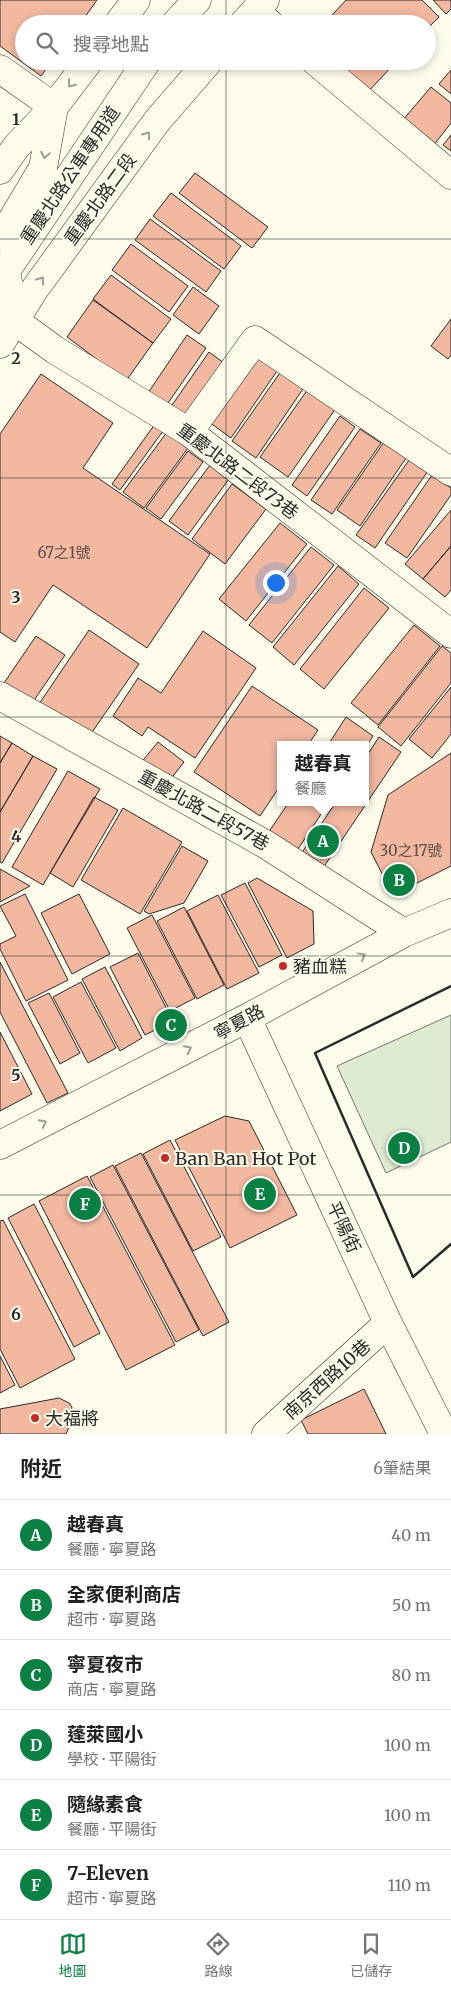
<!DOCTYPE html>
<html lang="zh-TW">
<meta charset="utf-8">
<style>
body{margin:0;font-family:Merriweather,"Noto Sans TC",serif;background:#f6f6f6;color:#202124}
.you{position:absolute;left:275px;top:582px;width:18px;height:18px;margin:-12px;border:4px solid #fff;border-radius:50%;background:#1a73e8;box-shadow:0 0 0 8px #1a73e833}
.badge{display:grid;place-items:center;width:32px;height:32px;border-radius:50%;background:#0b8043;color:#fff;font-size:16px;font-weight:700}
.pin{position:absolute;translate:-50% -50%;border:2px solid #fff;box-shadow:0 1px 5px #0006}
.popup{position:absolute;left:277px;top:741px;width:92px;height:65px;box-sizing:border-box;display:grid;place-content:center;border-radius:0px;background:#fff;filter:drop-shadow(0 1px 4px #0005);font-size:16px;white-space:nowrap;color:#757577}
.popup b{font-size:19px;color:#202124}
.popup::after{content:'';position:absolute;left:50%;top:100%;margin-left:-10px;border:10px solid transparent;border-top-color:#fff}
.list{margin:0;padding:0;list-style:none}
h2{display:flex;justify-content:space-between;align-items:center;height:65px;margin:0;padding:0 20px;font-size:21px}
h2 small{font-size:16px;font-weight:400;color:#757577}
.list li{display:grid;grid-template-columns:32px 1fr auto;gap:15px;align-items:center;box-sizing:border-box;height:70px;padding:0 20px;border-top:1px solid #e0e0e0}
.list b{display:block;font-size:19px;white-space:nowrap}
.list p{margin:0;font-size:16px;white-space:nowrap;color:#757577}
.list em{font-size:16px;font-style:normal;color:#757577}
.icon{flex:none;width:28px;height:28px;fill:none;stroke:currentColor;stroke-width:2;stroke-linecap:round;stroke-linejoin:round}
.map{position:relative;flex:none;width:451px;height:1434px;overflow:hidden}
.search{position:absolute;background:#fff;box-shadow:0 2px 8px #0003;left:15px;right:15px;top:15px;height:55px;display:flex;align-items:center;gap:12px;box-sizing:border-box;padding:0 18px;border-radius:28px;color:#757577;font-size:19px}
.sheet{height:485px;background:#fff}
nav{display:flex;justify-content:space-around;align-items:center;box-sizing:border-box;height:70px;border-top:1px solid #e0e0e0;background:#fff;font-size:14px;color:#757577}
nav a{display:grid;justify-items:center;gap:2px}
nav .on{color:#0b8043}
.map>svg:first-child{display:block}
.green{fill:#deebd1;stroke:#74746e}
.building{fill:#f2b8a0;stroke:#2b2b2b}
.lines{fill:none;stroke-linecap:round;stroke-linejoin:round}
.minor-casing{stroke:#2b2b2b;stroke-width:29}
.major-casing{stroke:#2b2b2b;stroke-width:29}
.minor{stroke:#fdfbea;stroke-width:28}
.major{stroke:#fdfbea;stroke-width:28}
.wall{stroke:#2b2b2b;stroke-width:2.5}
.oneway{stroke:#9e9d94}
.grid{fill:none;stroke:#2b2b2b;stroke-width:1;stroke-opacity:0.55}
.poi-dot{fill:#c62828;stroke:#fdfbea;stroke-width:2}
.labels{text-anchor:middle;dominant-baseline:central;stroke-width:4;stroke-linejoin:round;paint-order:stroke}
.number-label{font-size:15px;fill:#5d4e48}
.street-label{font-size:18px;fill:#2b2b2b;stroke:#fdfbea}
.poi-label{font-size:18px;fill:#2b2b2b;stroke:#fdfbea;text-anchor:start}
.grid-label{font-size:16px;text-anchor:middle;font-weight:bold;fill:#2b2b2b;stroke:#fdfbea;stroke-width:4;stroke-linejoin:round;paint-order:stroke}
</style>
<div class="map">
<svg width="451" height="1434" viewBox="0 0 451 1434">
<rect width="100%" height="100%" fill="#fdfbea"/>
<path class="green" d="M451,1015V1142L386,1173L337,1066Z"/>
<path class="building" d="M0,0H97L80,24H24V61H52L41,76L0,46Z
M346,0H422L439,17L427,29V24H324Z
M433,0H451V9L446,14Z
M326,61H397L363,97Z
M451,70V94L439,84Z
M431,87L451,103V123L433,146L402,121Z
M451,135V151L443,145Z
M195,173L268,227L252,248L179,193Z
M171,193L241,246L224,269L153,216Z
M150,219L221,271L206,292L135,240Z
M131,244L188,286L169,312L112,270Z
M111,275L171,319L153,343L93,299Z
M193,287L219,306L199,334L173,315Z
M93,300L153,343L126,381L67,337Z
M451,319V355L448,359L431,346Z
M187,335L206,348L166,406L148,393Z
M209,352L224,363L185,419L170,408Z
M250,352L277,371L231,438L205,419Z
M282,370L305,386L256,458L232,441Z
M41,374L113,423L83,468L210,554L147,648L53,585L15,642L0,632V434Z
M308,389L336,408L288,477L260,457Z
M340,416L355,427L307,496L292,485Z
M155,424L163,431L120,490L112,484Z
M360,429L381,443L332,514L311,500Z
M167,432L188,448L144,508L123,492Z
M384,442L406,458L360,526L337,510Z
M188,451L203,462L161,519L146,508Z
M414,453L432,465L375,548L356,535Z
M210,465L229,479L188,535L169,521Z
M432,475L451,488V495L407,558L385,543Z
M232,484L266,509L225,564L192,539Z
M451,510V546L423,579L405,564Z
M280,523L307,544L246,621L219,599Z
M451,546V590L445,597L423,579Z
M311,547L334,565L272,643L249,625Z
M338,566L359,584L294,665L273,647Z
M364,588L389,608L324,689L300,669Z
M414,625L440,646L378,725L351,703Z
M89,630L139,664L86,741L37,707Z
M203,631L256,668L195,758L148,727L142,736L113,716L138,678L161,693Z
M36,636L65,655L28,709L0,689Z
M442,646L451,653V683L401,746L378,727Z
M252,686L318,730L308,745H280V786L260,816L194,772Z
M451,687V734L432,758L409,739Z
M346,717L373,736L366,747V745H328Z
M0,736L12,743L0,763Z
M379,737L401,752L321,871L299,857L336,802H366V757Z
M158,742L184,762L166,785L140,764Z
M12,743L33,756L0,812V763Z
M451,753V866L393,895L371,852L388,795Z
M33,756L57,769L2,863L0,862V812Z
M68,771L100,789L43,885L12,867Z
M94,797L118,810L73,887L50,873Z
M289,802H329L294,855L266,836Z
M123,808L182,842L140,914L81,880Z
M182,846L208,861L184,903L149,914L144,911Z
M0,869L30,886L0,902Z
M257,878L313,911L314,944L287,958L248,883Z
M245,883L282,955L259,967L221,895Z
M25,894L68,980L26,1001L0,949V944L16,936L0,906Z
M79,894L110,954L72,974L41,913Z
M218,895L259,973L227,989L187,911Z
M184,907L224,985L197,999L157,921Z
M152,915L195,998L170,1011L127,928Z
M138,953L173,1021L145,1035L110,967Z
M0,962L68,1093L47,1103L0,1012Z
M105,967L142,1038L120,1051L82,979Z
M81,982L116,1048L88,1063L53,997Z
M49,993L80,1053L60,1064L28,1003Z
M0,1032L32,1094L0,1111Z
M225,1116L249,1121L297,1215L230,1248L175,1140Z
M170,1140L221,1237L193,1251L143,1154Z
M141,1153L229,1322L203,1336L115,1166Z
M113,1165L199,1330L176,1342L90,1177Z
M87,1176L175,1345L126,1370L39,1201Z
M34,1204L100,1333L74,1347L8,1218Z
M3,1220L75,1359L20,1388L0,1349V1221Z
M0,1356L15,1385L0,1393Z
M364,1389L386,1434H308L301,1420Z
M59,1398L69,1403L72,1407L69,1427L66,1434H0V1409Z"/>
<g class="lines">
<defs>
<path id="minor" d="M255,11L270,24
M175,24L197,0
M315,61L451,175
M0,69L54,107L43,168L0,240
M0,310L55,350L189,432L451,634
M15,322L6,271L147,61
M189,432L255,340L451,472
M0,696L265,844L404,933
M247,1018L388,1323L444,1434
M0,1145L247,1018L404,933L451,913
M266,1434L388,1323"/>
<path id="major" d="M118,24L136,0
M243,24L265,0
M0,170L16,147L54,107L89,61
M0,344L34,290L157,121L209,61"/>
</defs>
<use href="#minor" class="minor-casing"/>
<use href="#major" class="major-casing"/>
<use href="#minor" class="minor"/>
<use href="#major" class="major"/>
<path class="wall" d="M451,986L315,1053L413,1277L451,1244"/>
</g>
<defs><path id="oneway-chevron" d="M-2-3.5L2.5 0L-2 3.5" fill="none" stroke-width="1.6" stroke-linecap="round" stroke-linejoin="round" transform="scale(1.25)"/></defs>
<g class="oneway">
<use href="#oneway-chevron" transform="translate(71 84) rotate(128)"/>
<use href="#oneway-chevron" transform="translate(147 135) rotate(-54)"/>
<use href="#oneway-chevron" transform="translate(45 155) rotate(100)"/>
<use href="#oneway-chevron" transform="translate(41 280) rotate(-54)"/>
<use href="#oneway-chevron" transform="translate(362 956) rotate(-29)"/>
<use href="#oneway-chevron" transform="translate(188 1049) rotate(-27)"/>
<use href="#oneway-chevron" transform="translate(43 1123) rotate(-27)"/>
</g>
<path class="grid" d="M226,0V24M226,61V1434M0,239H451M0,478H451M0,717H451M0,956H451M0,1195H451"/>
<g class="poi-dot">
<circle cx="283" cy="966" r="5"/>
<circle cx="165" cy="1158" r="5"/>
<circle cx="35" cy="1418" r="5"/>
</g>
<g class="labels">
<g class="number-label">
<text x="64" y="552">67之1號</text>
<text x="411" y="850">30之17號</text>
</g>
<g class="street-label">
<text transform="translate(70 175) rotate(-56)">重慶北路公車專用道</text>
<text transform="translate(100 199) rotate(-54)">重慶北路二段</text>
<text transform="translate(238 471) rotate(37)">重慶北路二段73巷</text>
<text transform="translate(204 810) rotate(29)">重慶北路二段57巷</text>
<text transform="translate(239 1022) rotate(-28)">寧夏路</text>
<text transform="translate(344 1227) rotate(65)">平陽街</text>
<text transform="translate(327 1379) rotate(-42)">南京西路10巷</text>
</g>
<g class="poi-label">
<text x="293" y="966">豬血糕</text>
<text x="175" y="1158">Ban Ban Hot Pot</text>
<text x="45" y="1418">大福將</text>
</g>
</g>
<g class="grid-label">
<text x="16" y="125">1</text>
<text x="16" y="364">2</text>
<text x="16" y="603">3</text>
<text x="16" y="842">4</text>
<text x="16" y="1081">5</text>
<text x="16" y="1320">6</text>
</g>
</svg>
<div class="you"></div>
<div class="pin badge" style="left:323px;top:841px">A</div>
<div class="popup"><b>越春真</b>餐廳</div>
<div class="pin badge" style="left:399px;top:880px">B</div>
<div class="pin badge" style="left:171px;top:1025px">C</div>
<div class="pin badge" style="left:404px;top:1148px">D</div>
<div class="pin badge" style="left:260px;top:1194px">E</div>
<div class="pin badge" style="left:85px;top:1204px">F</div>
<div class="search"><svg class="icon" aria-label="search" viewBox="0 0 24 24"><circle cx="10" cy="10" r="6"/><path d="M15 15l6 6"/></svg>搜尋地點</div>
</div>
<section class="sheet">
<h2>附近<small>6筆結果</small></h2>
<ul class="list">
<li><span class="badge">A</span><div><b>越春真</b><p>餐廳 · 寧夏路</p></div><em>40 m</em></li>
<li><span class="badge">B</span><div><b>全家便利商店</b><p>超市 · 寧夏路</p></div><em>50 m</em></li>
<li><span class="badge">C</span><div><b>寧夏夜市</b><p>商店 · 寧夏路</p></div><em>80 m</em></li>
<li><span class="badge">D</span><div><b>蓬萊國小</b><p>學校 · 平陽街</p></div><em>100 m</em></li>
<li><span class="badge">E</span><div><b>隨緣素食</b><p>餐廳 · 平陽街</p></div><em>100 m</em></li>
<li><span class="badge">F</span><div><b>7-Eleven</b><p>超市 · 寧夏路</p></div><em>110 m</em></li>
</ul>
</section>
<nav>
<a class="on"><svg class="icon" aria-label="map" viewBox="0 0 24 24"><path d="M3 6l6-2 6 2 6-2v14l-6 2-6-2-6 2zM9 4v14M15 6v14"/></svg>地圖</a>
<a><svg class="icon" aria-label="directions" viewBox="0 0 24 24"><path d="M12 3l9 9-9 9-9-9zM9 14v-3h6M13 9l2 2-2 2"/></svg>路線</a>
<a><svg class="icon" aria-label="saved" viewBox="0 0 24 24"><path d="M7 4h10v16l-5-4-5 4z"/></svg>已儲存</a>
</nav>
